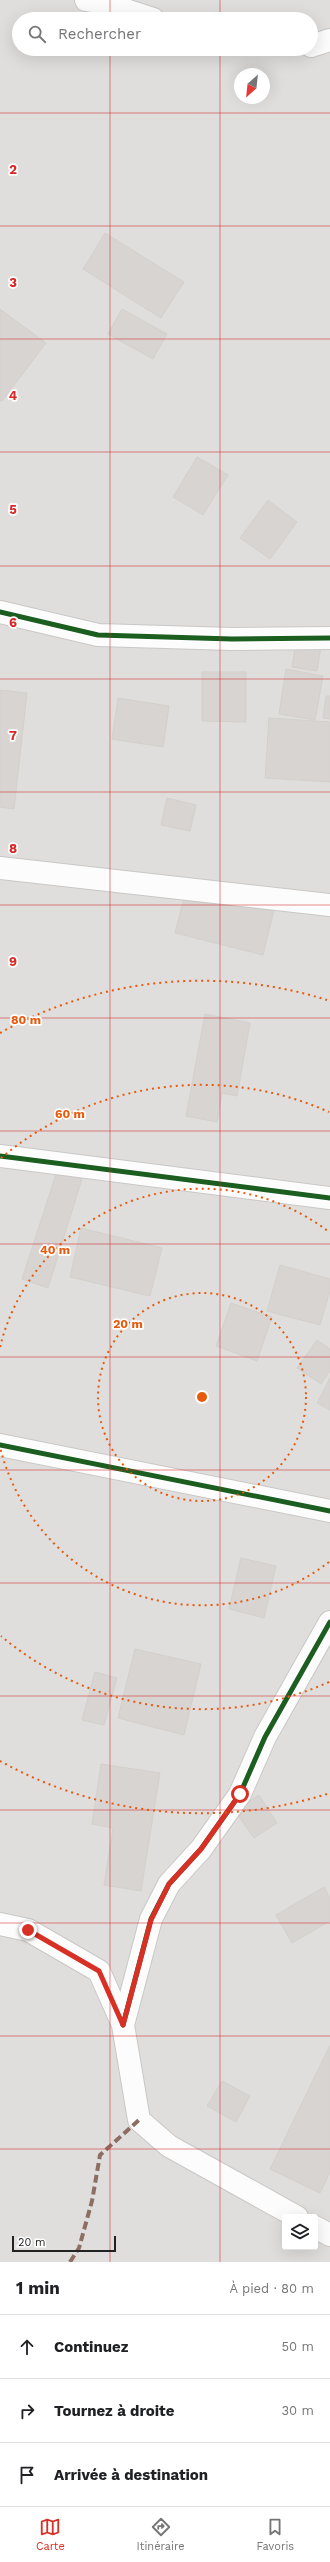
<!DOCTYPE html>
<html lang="fr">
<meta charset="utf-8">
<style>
body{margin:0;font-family:"Work Sans",sans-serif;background:#f6f6f6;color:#202124}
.controls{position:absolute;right:12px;bottom:12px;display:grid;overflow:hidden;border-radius:4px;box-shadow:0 4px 16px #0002}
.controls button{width:36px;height:36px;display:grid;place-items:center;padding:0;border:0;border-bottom:1px solid #e0e0e0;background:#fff;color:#202124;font:20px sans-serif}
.compass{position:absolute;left:234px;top:68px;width:36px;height:36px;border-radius:50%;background:#fff;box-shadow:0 4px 16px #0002;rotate:207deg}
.scale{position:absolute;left:12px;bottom:10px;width:104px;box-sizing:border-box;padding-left:4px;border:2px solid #222;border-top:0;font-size:11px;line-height:14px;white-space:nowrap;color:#222;-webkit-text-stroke:3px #fff;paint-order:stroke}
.stop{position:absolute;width:12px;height:12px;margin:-9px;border:3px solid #d93025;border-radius:50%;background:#fff}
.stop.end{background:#d93025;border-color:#fff;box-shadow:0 1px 4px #0008}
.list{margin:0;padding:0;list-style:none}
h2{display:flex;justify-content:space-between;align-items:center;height:52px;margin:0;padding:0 16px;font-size:17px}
h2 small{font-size:13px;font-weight:400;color:#757577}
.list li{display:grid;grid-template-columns:26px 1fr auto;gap:12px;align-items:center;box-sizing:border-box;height:64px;padding:0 16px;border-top:1px solid #e0e0e0}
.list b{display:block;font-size:15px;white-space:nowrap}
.list em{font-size:13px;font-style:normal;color:#757577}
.icon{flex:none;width:22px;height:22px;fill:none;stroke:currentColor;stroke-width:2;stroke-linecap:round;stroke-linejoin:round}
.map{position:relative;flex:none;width:330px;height:2262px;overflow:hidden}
.search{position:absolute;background:#fff;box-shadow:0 4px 16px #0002;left:12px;right:12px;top:12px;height:44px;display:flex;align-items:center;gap:10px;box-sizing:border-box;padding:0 14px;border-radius:22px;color:#757577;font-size:15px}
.sheet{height:244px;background:#fff}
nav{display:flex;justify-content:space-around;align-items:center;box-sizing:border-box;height:56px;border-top:1px solid #e0e0e0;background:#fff;font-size:11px;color:#757577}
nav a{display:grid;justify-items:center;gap:2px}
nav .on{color:#d93025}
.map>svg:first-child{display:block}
.residential{fill:#dfdedc;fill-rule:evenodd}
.building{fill:#d7d4d2;stroke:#d3d0cc}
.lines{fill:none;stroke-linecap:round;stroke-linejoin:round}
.minor-casing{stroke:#c9c8c7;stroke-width:24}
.minor{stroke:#fdfcfc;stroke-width:22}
.quiet{stroke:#8d6e63;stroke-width:4;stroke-dasharray:8 4;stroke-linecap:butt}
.cycleway-casing{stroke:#fff;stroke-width:8}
.cycleway{stroke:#1b5e20;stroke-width:5}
.route{stroke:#d93025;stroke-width:5}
.grid{fill:none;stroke:#d62828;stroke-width:1;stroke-opacity:0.55}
.ring{fill:none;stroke:#e8590c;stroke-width:2;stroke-dasharray:2 4}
.grid-label{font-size:13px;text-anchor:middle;font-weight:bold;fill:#d62828;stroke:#fff;stroke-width:3.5;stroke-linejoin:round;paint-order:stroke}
.centre{fill:#e8590c;stroke:#fff;stroke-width:2}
.ring-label{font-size:12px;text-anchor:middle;font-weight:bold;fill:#e8590c;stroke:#fff;stroke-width:3.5;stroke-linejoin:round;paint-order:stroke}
</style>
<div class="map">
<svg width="330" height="2262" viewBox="0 0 330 2262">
<rect width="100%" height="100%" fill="#f0eeeb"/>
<path class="residential" d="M0,0H330V2262H0ZM19,19H311V49H19ZM240,74H264V98H240ZM285,2217H315V2247H285Z"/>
<path class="building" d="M105,233L184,282L161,318L83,269Z
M0,309L46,343L2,401L0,400Z
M122,309L167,334L153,359L108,334Z
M197,457L228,475L203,515L173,497Z
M268,500L297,522L270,559L240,538Z
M296,642L321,646L317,671L292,667Z
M286,669L323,676L315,720L279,714Z
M202,672H246V722L202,721Z
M0,690L27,693L14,809L0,807Z
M326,696H330V719L323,718Z
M118,698L169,706L163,747L112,739Z
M269,718L330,722V782L265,778Z
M167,798L196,805L190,831L161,825Z
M187,887L274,910L263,955L175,933Z
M205,1014L250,1023L237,1096L222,1093L217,1122L186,1116Z
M57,1171L82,1179L48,1288L22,1279Z
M81,1228L162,1248L150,1296L70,1277Z
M280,1265L330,1279V1291L320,1325L267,1311Z
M231,1303L272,1317L257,1361L216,1346Z
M317,1340L330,1349V1371L321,1384L297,1368Z
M330,1378V1410L317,1403Z
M241,1558L276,1566L264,1618L229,1609Z
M135,1649L201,1664L184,1735L118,1718Z
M95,1672L117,1678L104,1725L82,1720Z
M101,1764L160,1773L141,1891L104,1885L113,1828L92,1824Z
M259,1795L277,1823L254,1838L235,1811Z
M324,1887L330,1898V1921L292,1943L276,1915Z
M330,2045V2172L320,2193L270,2169Z
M222,2081L250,2096L236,2122L207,2106Z"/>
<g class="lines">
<defs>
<path id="minor" d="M86,0L104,3L153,19
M311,46L330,40
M0,612L98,635L232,639L330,638
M0,868L330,905
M0,1156L330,1198
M0,1445L330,1511
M0,1924L28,1930L99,1971L123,2025L139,2120L169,2146L297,2217
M123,2025L151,1919L169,1884L201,1849L240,1794L265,1737L330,1622
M315,2227L330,2235"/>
</defs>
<use href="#minor" class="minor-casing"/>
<use href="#minor" class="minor"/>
<path class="quiet" d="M70,2262L79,2248L92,2201L100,2155L139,2120"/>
<defs>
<path id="cycleway" d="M0,612L98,635L232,639L330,638
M0,1156L330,1198
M0,1445L330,1511
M123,2025L151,1919L169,1884L201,1849L240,1794L265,1737L330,1622"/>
</defs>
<use href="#cycleway" class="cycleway-casing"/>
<use href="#cycleway" class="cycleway"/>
</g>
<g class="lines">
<path class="route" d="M28,1930L99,1971L123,2025L151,1920L169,1884L201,1849L240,1794"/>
</g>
<path class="grid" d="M110,0V19M220,0V19M110,49V2262M220,49V2262M0,113H330M0,226H330M0,339H330M0,452H330M0,566H330M0,679H330M0,792H330M0,905H330M0,1018H330M0,1131H330M0,1244H330M0,1357H330M0,1470H330M0,1583H330M0,1696H330M0,1810H330M0,1923H330M0,2036H330M0,2149H330"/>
<g class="ring">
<circle cx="202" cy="1397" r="104"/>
<path d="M329 1562A208 208 0 0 1 0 1447M0 1347A208 208 0 0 1 329 1232"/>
<path d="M329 1682A312 312 0 0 1 1 1636M1 1158A312 312 0 0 1 329 1112"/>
<path d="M327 1794A416 416 0 0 1 0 1761M0 1033A416 416 0 0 1 327 1000"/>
</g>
<g class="grid-label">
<text x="13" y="174">2</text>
<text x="13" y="287">3</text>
<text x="13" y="400">4</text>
<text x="13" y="514">5</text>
<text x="13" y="627">6</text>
<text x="13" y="740">7</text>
<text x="13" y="853">8</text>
<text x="13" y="966">9</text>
</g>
<circle cx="202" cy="1397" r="6" class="centre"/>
<g class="ring-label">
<text x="26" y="1024">80 m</text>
<text x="70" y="1118">60 m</text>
<text x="55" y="1254">40 m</text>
<text x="128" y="1328">20 m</text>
</g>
</svg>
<div class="controls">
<button><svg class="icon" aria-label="layers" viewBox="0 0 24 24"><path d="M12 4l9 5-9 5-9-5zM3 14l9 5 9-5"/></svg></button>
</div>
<svg class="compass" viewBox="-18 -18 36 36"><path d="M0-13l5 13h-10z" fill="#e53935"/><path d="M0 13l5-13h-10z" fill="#757577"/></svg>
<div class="scale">20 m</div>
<div class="stop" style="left:240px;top:1794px"></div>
<div class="stop end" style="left:28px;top:1930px"></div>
<div class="search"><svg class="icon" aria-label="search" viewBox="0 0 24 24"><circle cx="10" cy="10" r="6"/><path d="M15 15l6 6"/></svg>Rechercher</div>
</div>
<section class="sheet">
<h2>1 min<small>À pied · 80 m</small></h2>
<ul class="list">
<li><svg class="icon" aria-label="ahead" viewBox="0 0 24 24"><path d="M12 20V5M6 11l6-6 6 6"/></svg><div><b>Continuez</b></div><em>50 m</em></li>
<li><svg class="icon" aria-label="right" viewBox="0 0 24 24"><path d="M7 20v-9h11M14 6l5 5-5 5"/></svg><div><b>Tournez à droite</b></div><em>30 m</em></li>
<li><svg class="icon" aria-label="arrive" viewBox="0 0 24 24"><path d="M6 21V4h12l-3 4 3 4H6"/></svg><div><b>Arrivée à destination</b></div></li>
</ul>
</section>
<nav>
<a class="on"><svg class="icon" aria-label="map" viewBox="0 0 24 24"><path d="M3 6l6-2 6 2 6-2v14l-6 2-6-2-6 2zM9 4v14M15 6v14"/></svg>Carte</a>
<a><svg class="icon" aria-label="directions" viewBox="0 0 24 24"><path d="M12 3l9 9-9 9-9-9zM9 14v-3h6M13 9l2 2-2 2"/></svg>Itinéraire</a>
<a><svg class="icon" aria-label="saved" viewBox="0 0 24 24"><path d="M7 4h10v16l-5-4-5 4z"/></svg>Favoris</a>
</nav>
